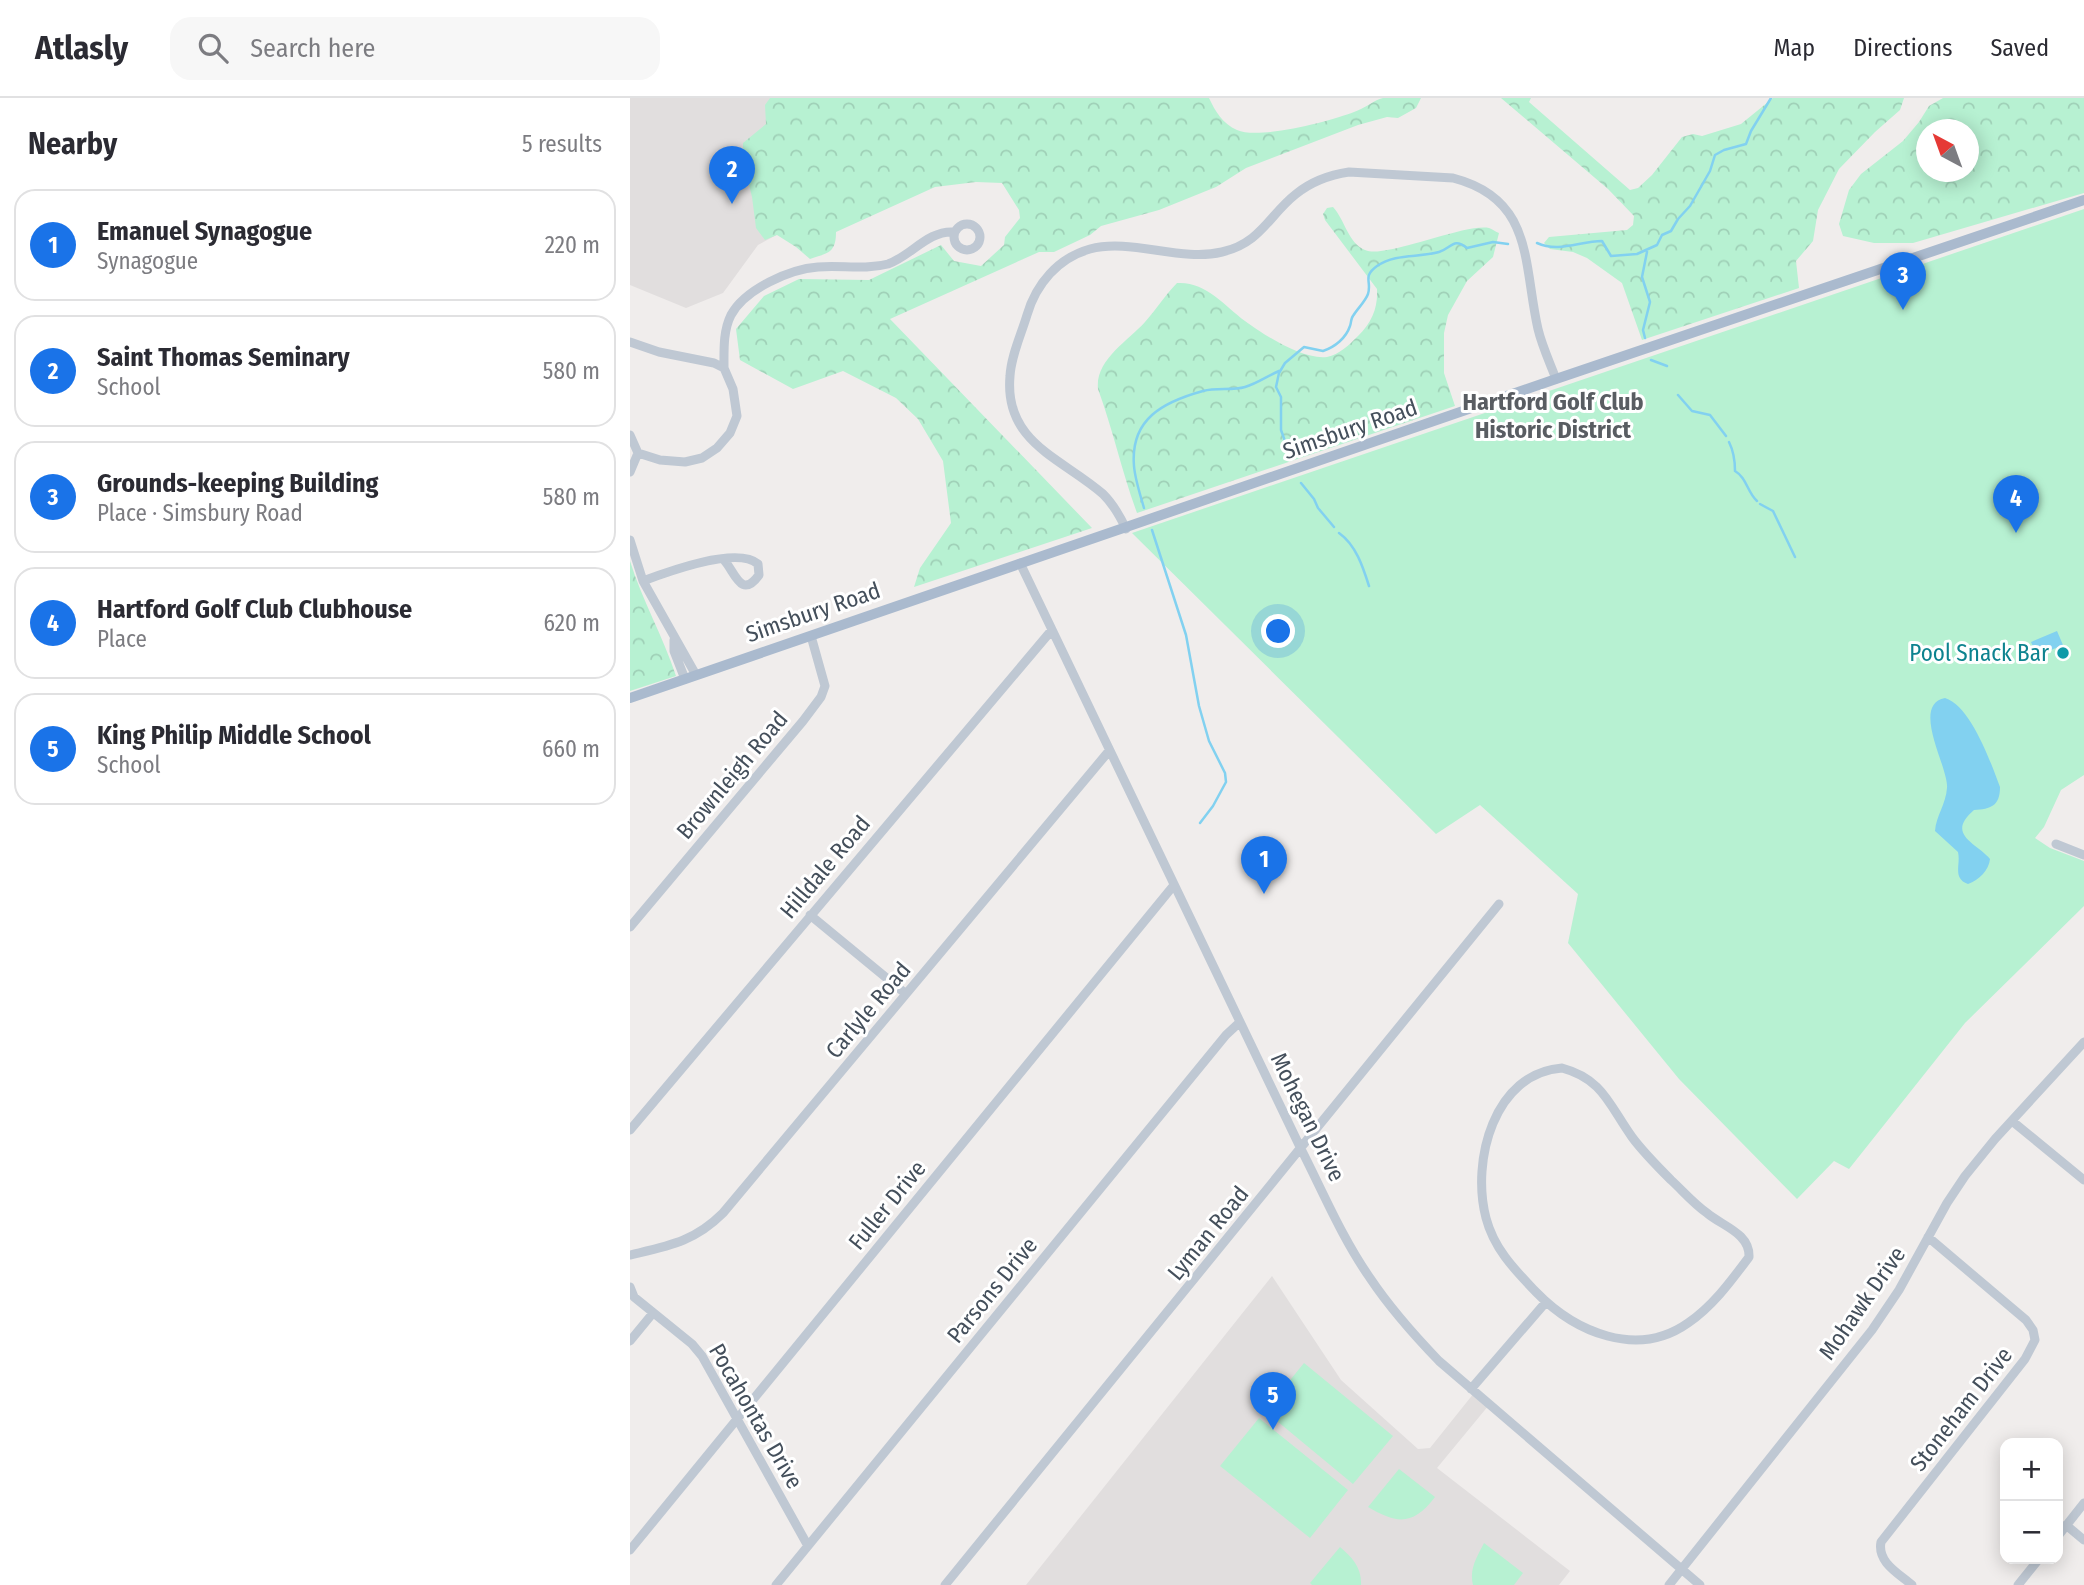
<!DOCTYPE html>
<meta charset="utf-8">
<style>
body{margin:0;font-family:"Fira Sans Condensed",sans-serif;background:#f7f7f7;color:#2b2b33}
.controls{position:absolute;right:21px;bottom:21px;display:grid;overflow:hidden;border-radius:14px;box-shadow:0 4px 18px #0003}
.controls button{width:63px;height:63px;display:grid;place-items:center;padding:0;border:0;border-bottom:2px solid #e1e1e2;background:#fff;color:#2b2b33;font:35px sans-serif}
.compass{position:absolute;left:1286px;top:21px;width:63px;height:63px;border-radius:50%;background:#fff;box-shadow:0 4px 18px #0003;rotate:319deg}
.you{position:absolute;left:649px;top:534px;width:24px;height:24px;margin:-18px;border:5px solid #fff;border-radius:50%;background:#1a73e8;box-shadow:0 0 0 10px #1a73e833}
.badge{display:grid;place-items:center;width:46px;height:46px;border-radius:50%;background:#1a73e8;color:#fff;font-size:23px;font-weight:700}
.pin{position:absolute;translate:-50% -58px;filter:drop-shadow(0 2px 4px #0008)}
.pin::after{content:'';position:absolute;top:37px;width:24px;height:21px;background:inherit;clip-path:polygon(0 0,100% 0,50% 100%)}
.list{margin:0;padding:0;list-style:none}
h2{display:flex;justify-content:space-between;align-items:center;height:91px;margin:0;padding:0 28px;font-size:30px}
h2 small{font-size:23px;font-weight:400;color:#7c7c81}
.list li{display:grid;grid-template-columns:46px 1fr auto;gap:21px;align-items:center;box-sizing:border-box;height:112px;margin:0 14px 14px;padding:0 14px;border:2px solid #e1e1e2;border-radius:21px}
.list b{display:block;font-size:26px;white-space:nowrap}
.list p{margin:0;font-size:23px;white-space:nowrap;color:#7c7c81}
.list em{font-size:23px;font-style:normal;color:#7c7c81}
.icon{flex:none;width:38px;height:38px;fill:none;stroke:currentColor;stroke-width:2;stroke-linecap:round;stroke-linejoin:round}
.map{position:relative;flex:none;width:1454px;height:1487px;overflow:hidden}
header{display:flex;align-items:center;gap:42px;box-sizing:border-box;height:98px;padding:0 35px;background:#fff;border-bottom:2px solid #e1e1e2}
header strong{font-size:33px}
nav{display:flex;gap:38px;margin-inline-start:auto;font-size:24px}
.search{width:490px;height:63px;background:#f7f7f7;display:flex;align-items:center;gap:18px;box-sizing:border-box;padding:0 24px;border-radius:21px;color:#7c7c81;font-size:26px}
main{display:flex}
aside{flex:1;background:#fff}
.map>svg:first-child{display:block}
.education{fill:#e1dede}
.green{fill:#b7f1d2}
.forest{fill:url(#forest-crowns);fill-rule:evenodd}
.water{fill:#82d1f0}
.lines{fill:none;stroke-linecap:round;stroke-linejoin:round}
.stream{stroke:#82d1f0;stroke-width:2.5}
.minor{stroke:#bfc8d3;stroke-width:9}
.major{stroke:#aabace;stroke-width:10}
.culture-dot{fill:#0f9aa8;stroke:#fff;stroke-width:2.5}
.labels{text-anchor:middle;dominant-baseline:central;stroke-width:6;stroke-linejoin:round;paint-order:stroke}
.street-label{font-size:23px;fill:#444f5b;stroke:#fff}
.culture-label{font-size:23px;fill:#0d838f;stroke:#fff;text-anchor:end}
.neighbourhood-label{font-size:24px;font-weight:bold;fill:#595d62;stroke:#fff}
</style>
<header>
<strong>Atlasly</strong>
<div class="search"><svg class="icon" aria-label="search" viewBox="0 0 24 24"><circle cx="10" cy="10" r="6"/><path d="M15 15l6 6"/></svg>Search here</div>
<nav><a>Map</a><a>Directions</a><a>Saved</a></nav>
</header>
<main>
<aside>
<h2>Nearby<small>5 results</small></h2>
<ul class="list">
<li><span class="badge">1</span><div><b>Emanuel Synagogue</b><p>Synagogue</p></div><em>220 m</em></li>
<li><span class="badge">2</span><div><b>Saint Thomas Seminary</b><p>School</p></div><em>580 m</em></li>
<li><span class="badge">3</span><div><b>Grounds-keeping Building</b><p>Place · Simsbury Road</p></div><em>580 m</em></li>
<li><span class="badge">4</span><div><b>Hartford Golf Club Clubhouse</b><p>Place</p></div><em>620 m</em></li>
<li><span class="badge">5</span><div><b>King Philip Middle School</b><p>School</p></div><em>660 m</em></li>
</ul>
</aside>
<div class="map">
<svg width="1454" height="1487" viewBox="0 0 1454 1487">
<defs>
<pattern id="forest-crowns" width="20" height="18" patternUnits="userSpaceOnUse" patternTransform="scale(1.75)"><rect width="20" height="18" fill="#b7f1d2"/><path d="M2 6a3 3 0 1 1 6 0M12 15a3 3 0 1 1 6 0" fill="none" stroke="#9fd0b7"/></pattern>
</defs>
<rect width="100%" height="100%" fill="#f0edec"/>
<path class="education" d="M0,0H449L281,65L128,147L93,195L56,210L0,187Z
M642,1178L711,1282L788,1351L800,1350L844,1295L859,1307L807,1370L940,1473L929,1487H396Z"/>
<path class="green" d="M1454,111V677L1431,692L1414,729L1405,740L1420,750L1454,763V808L1335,925L1219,1071L1204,1063L1167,1101L1049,981L938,845L948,796L850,707L806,736L502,435Z
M674,1265L763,1338L723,1386L635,1313Z
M629,1320L718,1392L680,1440L590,1368Z
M769,1371L805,1399C783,1428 767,1426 738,1409Z
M854,1445L893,1475L884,1487H843C839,1471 847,1459 854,1445Z
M710,1449C722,1459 732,1470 731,1487H682L680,1485Z"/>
<path class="forest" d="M140,0H579C585,13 593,26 607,32C629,42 701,23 724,14C734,11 744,2 753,0C764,0 780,0 791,0L786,10L768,20L757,19L728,27L616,70L586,89L529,112L471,128L460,137L424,154H409L260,221L462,430L284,489L290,470L321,425L313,363L288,321L266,300L213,273L163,291L110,262L106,231L134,198L169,181L239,182L311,147L324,163L351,168L374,147L375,139L390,120L389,112L372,85L346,84L305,89L206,134C206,155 198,155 180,161L166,149L147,137L135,142L126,130L122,99L113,62V45L136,26L135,7Z
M871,0H901L899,4L1000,92L1008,90L1022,77L1052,39L1063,36L1072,38L1111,26L1143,0H1274L1270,12L1245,34L1209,71L1188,112L1183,143L1166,163L1169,190L1012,242L992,185L957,160L943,154L920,151L914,145L919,139L997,132L1003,127L1004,118L978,91Z
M1313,0H1454V95L1283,145H1244L1213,138L1209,126L1219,92L1231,76L1273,43L1289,24L1299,8ZM1296,32H1338V74H1296Z
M703,109C715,122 718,145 735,152C742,155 751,153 757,152C781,149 840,126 859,130C862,131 866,134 869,135L863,159L837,183L818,217L814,235V275L825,308L507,415C492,374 483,332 468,291C465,262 498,243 515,224C526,212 535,197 547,185C575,183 594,207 615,223C634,237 673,262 697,259C709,257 720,246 728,238C742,224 748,210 747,191L695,122L693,116L697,110Z
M0,463C12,502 33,538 46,578L0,593Z"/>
<path class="water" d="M1427,533L1433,547L1407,558L1401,544Z
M1315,600C1341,608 1361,665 1370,689C1370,708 1361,711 1344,712C1315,737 1347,745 1360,761C1359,772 1349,782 1338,786C1322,780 1331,767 1328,754L1305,733C1306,718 1316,706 1317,690C1319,670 1280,607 1315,600Z"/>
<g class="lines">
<path class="stream" d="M907,145C929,155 950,143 972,143L981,158L1007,156L1027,147L1032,137L1041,133L1048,121L1060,108L1080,73L1085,57L1094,52L1116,46L1121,33L1141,0
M1015,240L1013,232L1020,204L1012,179L1017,154
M1021,262L1037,268
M1048,297L1062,313L1080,317L1096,338
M1099,344C1103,352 1105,363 1105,373C1117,380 1117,394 1127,403
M661,360L651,332V299L646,289L649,275L655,265L674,249L693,253C705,249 716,240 720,228C721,226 721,220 723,218C727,211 735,204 738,196C742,183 732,179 747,168C766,155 788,160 809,154C822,150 823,139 837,150L863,144L878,146
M671,385L684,401L688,410L704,429
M1130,406L1143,413L1165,459
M514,410C510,396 505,381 504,368C500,321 533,304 573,293C587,289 602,293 615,289C628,285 637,278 649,273
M522,432L556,537L569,608L579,643L595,675L596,684L583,708L570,725
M709,435C726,447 733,469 739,488"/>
<path class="minor" d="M324 139a13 13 0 1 1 26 0a13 13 0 1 1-26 0Z
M0,244L29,254L84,265L94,270L103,291L107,318L100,335L87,350L72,360L55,364L30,362L8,355L0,337
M94,270C94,252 93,233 101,217C115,191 160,171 188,169C211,167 235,172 258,166C281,158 298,132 324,134
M0,374L8,355
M496,431C490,418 483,406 473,396C432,360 374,345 380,278C381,258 391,237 397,217C406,186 428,160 460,151C501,140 550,164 592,154C631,145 639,117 666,96C682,83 699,77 719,74L823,80C904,101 893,165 908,231C912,248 920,265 926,281
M0,442L13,483L66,577
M390,465L671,1051C693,1094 712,1140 740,1180C760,1210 784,1237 809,1263L1070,1487
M13,483C37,474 107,448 128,466L129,477C111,502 105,474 94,462
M44,542V553L55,581
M1426,746L1454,757
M180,817L276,896
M0,829L173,623L191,599L195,588L181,538
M932,970C973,981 979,1007 1002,1039C1013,1054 1028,1069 1041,1082C1053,1093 1064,1106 1077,1115C1092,1128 1120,1135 1119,1159C1101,1183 1083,1208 1058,1225C1007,1261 945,1234 906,1194C885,1172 864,1151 856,1120C841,1063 864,975 932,970Z
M1382,1023L1454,1082
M0,1032L421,533
M0,1157C38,1148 64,1144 93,1115L479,653
M0,1189L4,1199L62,1246L72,1258L178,1448
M0,1243L23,1215
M841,1291L916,1204
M1436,1427L1454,1442
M1428,1438L1454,1405
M0,1452L544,787
M146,1487L596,937L610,924
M315,1487L869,806
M1039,1487L1242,1232L1269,1192L1317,1105L1335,1078L1365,1041L1454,944
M1282,1487C1268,1475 1247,1464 1251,1444L1395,1261L1405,1242L1403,1232L1396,1222L1298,1139
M1388,1487L1409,1461"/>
<path class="major" d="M0,600L926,281L1454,102"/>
</g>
<circle class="culture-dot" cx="1433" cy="555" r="7"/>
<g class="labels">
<g class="street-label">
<text transform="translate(720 331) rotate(-19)">Simsbury Road</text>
<text transform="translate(183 514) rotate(-19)">Simsbury Road</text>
<text transform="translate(102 677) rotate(-50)">Brownleigh Road</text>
<text transform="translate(195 769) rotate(-50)">Hilldale Road</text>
<text transform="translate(238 912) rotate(-50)">Carlyle Road</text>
<text transform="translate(678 1019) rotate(64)">Mohegan Drive</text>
<text transform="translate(257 1107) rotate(-51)">Fuller Drive</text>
<text transform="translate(578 1135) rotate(-51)">Lyman Road</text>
<text transform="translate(362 1192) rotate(-51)">Parsons Drive</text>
<text transform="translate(1232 1205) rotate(-55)">Mohawk Drive</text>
<text transform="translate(1331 1311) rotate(-52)">Stoneham Drive</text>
<text transform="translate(126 1318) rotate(60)">Pocahontas Drive</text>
</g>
<g class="culture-label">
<text x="1419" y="555">Pool Snack Bar</text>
</g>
<g class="neighbourhood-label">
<text x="923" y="304">Hartford Golf Club<tspan x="923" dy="28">Historic District</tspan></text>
</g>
</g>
</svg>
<div class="controls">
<button>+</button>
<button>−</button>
</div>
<svg class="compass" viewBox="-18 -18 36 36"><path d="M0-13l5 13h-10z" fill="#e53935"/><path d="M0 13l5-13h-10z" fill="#7c7c81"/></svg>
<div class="you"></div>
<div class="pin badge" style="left:634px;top:796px">1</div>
<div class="pin badge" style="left:102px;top:106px">2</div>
<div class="pin badge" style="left:1273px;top:212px">3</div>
<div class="pin badge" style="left:1386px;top:435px">4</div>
<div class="pin badge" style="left:643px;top:1332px">5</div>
</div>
</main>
